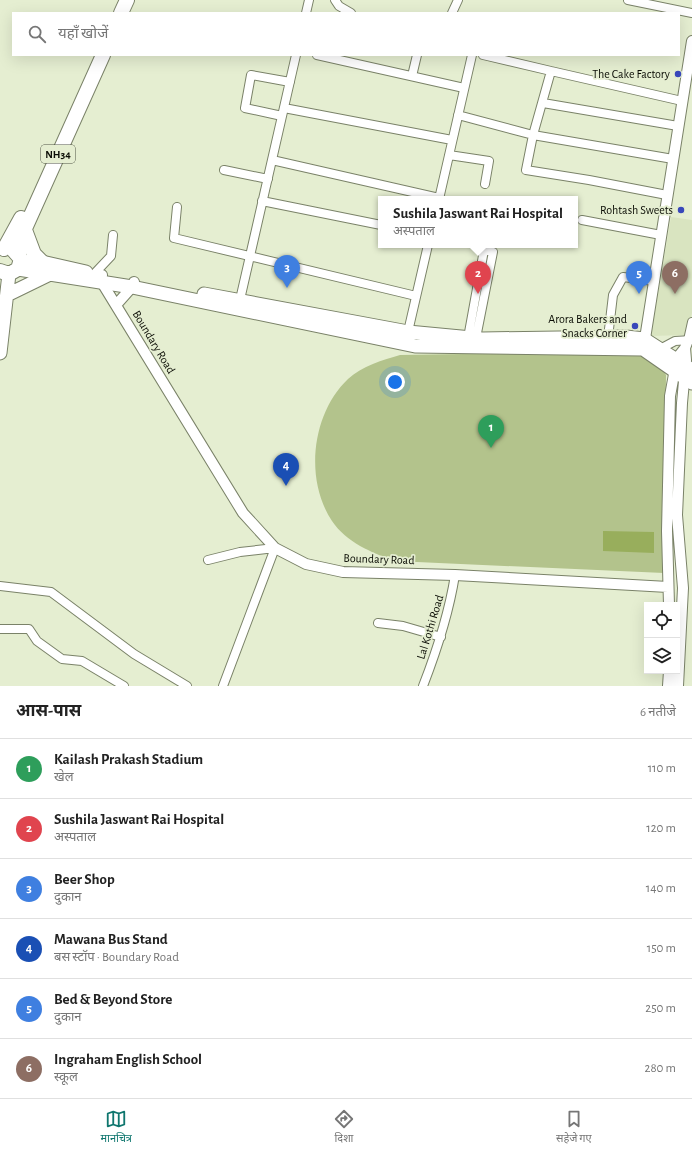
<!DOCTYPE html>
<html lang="hi">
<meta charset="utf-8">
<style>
body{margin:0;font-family:"Alegreya Sans","Noto Sans Devanagari",sans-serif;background:#f2f2f2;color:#222}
.controls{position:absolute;right:12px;bottom:12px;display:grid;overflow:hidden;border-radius:0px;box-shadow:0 4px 16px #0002}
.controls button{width:36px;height:36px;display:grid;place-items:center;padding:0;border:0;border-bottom:1px solid #e0e0e0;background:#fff;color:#222;font:20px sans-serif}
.you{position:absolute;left:395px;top:382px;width:14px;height:14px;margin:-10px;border:3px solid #fff;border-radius:50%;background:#1a73e8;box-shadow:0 0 0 6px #1a73e833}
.badge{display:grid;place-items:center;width:26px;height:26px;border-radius:50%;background:#0f766e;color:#fff;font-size:13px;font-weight:700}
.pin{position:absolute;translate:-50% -33px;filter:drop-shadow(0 1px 2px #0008)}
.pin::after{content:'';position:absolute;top:21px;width:14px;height:12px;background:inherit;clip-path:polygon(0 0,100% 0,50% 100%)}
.popup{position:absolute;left:378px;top:196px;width:200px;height:52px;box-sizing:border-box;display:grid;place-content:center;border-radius:0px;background:#fff;filter:drop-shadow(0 1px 3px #0005);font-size:13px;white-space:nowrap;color:#767676}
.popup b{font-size:15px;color:#222}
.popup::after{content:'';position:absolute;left:50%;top:100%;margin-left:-8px;border:8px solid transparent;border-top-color:#fff}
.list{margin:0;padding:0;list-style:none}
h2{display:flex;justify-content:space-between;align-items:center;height:52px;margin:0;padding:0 16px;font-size:17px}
h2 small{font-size:13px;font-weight:400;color:#767676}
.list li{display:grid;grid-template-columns:26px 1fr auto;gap:12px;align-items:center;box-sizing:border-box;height:60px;padding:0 16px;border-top:1px solid #e0e0e0}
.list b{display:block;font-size:15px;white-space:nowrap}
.list p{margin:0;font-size:13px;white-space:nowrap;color:#767676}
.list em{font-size:13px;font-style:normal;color:#767676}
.icon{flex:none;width:22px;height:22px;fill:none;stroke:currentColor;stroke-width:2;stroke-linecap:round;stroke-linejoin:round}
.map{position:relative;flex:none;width:692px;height:686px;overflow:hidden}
.search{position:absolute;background:#fff;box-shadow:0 4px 16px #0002;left:12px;right:12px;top:12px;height:44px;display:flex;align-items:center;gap:10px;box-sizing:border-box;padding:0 14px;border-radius:0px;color:#767676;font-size:15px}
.sheet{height:412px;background:#fff}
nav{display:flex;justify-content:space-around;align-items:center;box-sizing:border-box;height:56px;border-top:1px solid #e0e0e0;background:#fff;font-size:11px;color:#767676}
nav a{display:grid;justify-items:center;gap:2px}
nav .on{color:#0f766e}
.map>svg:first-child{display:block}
.built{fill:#d9e4c0}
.green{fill:#b3c38c}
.water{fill:#98ae5c}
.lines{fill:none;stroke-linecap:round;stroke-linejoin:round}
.minor-casing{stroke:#7a8268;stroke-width:10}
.tertiary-casing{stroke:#7a8268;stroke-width:12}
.primary-casing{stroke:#7a8268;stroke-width:15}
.trunk-casing{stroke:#7a8268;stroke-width:16}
.minor{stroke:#fff;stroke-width:8}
.tertiary{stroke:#fff;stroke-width:10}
.primary{stroke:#fff;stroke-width:13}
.trunk{stroke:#fff;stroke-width:14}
.poi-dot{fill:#3847ba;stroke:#e5eed1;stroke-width:1.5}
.labels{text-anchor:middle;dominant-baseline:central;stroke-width:3.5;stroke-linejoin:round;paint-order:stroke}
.shield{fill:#e5eed1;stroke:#4c5042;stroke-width:1}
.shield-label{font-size:11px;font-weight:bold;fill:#0b0d05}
.poi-label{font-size:12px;fill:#0b0d05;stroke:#e5eed1;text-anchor:end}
.street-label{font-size:12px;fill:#0b0d05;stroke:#e5eed1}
</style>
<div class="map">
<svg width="692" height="686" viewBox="0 0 692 686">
<rect width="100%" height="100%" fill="#e5eed1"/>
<path class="built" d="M671,217L692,220V313L686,335L651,336Z"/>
<path class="green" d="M638,351L655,358L666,375L664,573L395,561C372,553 346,542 332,521C304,479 312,413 348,379C362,366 383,360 400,355Z"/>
<path class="water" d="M603,531L654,532V553L603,551Z"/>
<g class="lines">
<defs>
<path id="minor" d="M335,0L339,6L351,13
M628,0L692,13
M306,13L309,0
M452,13L458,0
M317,55L464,88
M483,55L551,71
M412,76L417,55
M543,103L678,126
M284,108L452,140
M458,115L533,135L673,159
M282,116L245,108L251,75L290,82
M449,155L489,161L485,184
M272,160L439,198
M224,170L268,179
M667,195L589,180L526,170L533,135L551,71L682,101
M439,199L472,55
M262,201L381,225
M177,207L174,238L416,296
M582,220L661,235
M94,274L111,256L113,235
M239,304L296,55
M609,329L613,295L623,277L654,281
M407,336L428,245
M468,338L484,250L493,252L475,343
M688,340L692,322
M660,349L675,341L692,340
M208,560L240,552L275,548L223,686
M0,586L51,592L134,654L187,686
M378,623L403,626L441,637
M0,629H29L37,641L62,659L82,661L124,686
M423,686C437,650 449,613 455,575"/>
<path id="tertiary" d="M102,275L101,281L243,513L275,548L306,564L343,572L455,575L668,587
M116,305L132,287L134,282
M644,345L692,41
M669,605L667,531L670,396L677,358L685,348L688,340
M668,686L669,671
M678,686L683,588L677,515L682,403L686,360L685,348"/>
<path id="primary" d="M21,262H42L86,272
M18,269L132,287L415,346L643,349L692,383
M204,294L408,332L482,339L626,337L644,339L692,370
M7,295L48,275
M0,353L9,274"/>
<path id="trunk" d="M121,13L127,0
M25,230L34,254L42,262
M4,249L21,218
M19,255L23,233L103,55
M0,271L9,274L18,269L21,259L13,250"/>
</defs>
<use href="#minor" class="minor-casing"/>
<use href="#tertiary" class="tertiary-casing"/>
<use href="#primary" class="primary-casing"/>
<use href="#trunk" class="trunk-casing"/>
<use href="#minor" class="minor"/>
<use href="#tertiary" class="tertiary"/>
<use href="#primary" class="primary"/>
<use href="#trunk" class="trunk"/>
</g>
<g class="poi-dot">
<circle cx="678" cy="74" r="4"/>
<circle cx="681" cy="210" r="4"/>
<circle cx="635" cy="326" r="4"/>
</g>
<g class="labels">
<rect class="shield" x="41" y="145" width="34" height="18" rx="3"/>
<g class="shield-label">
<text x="58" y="154">NH34</text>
</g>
<g class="poi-label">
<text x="670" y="74">The Cake Factory</text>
<text x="673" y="210">Rohtash Sweets</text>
<text x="627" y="319">Arora Bakers and<tspan x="627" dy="14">Snacks Corner</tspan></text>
</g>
<g class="street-label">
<text transform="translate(154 342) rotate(59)">Boundary Road</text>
<text transform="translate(379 559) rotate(2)">Boundary Road</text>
<text transform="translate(430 627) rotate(-73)">Lal Kothi Road</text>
</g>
</g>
</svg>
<div class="controls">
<button><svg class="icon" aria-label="locate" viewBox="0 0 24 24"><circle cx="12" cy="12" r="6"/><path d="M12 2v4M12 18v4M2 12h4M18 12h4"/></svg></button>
<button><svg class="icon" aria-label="layers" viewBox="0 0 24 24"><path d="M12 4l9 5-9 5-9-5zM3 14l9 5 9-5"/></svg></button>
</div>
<div class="you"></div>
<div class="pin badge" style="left:491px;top:448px;background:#2e9e5b">1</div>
<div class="pin badge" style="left:478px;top:294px;background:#e0444e">2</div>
<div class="popup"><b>Sushila Jaswant Rai Hospital</b>अस्पताल</div>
<div class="pin badge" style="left:287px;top:288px;background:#3f7fe0">3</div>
<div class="pin badge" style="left:286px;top:486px;background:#1a4fb4">4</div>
<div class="pin badge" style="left:639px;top:294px;background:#3f7fe0">5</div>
<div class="pin badge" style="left:675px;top:294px;background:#8d6e63">6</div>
<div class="search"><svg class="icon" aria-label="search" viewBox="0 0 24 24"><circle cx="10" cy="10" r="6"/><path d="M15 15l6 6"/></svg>यहाँ खोजें</div>
</div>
<section class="sheet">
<h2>आस-पास<small>6 नतीजे</small></h2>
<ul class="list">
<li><span class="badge" style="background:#2e9e5b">1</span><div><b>Kailash Prakash Stadium</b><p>खेल</p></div><em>110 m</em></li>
<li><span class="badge" style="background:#e0444e">2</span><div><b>Sushila Jaswant Rai Hospital</b><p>अस्पताल</p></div><em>120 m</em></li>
<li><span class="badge" style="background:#3f7fe0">3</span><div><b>Beer Shop</b><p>दुकान</p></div><em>140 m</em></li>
<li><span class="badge" style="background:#1a4fb4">4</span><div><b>Mawana Bus Stand</b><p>बस स्टॉप · Boundary Road</p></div><em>150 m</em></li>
<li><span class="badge" style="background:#3f7fe0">5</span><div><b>Bed &amp; Beyond Store</b><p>दुकान</p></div><em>250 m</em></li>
<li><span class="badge" style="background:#8d6e63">6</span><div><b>Ingraham English School</b><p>स्कूल</p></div><em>280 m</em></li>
</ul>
</section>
<nav>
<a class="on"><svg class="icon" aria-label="map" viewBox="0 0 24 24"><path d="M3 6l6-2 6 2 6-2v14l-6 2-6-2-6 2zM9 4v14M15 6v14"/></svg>मानचित्र</a>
<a><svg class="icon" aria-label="directions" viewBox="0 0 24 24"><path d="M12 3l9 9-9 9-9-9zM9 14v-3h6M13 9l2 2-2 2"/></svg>दिशा</a>
<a><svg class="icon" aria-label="saved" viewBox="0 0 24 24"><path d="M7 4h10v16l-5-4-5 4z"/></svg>सहेजे गए</a>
</nav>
